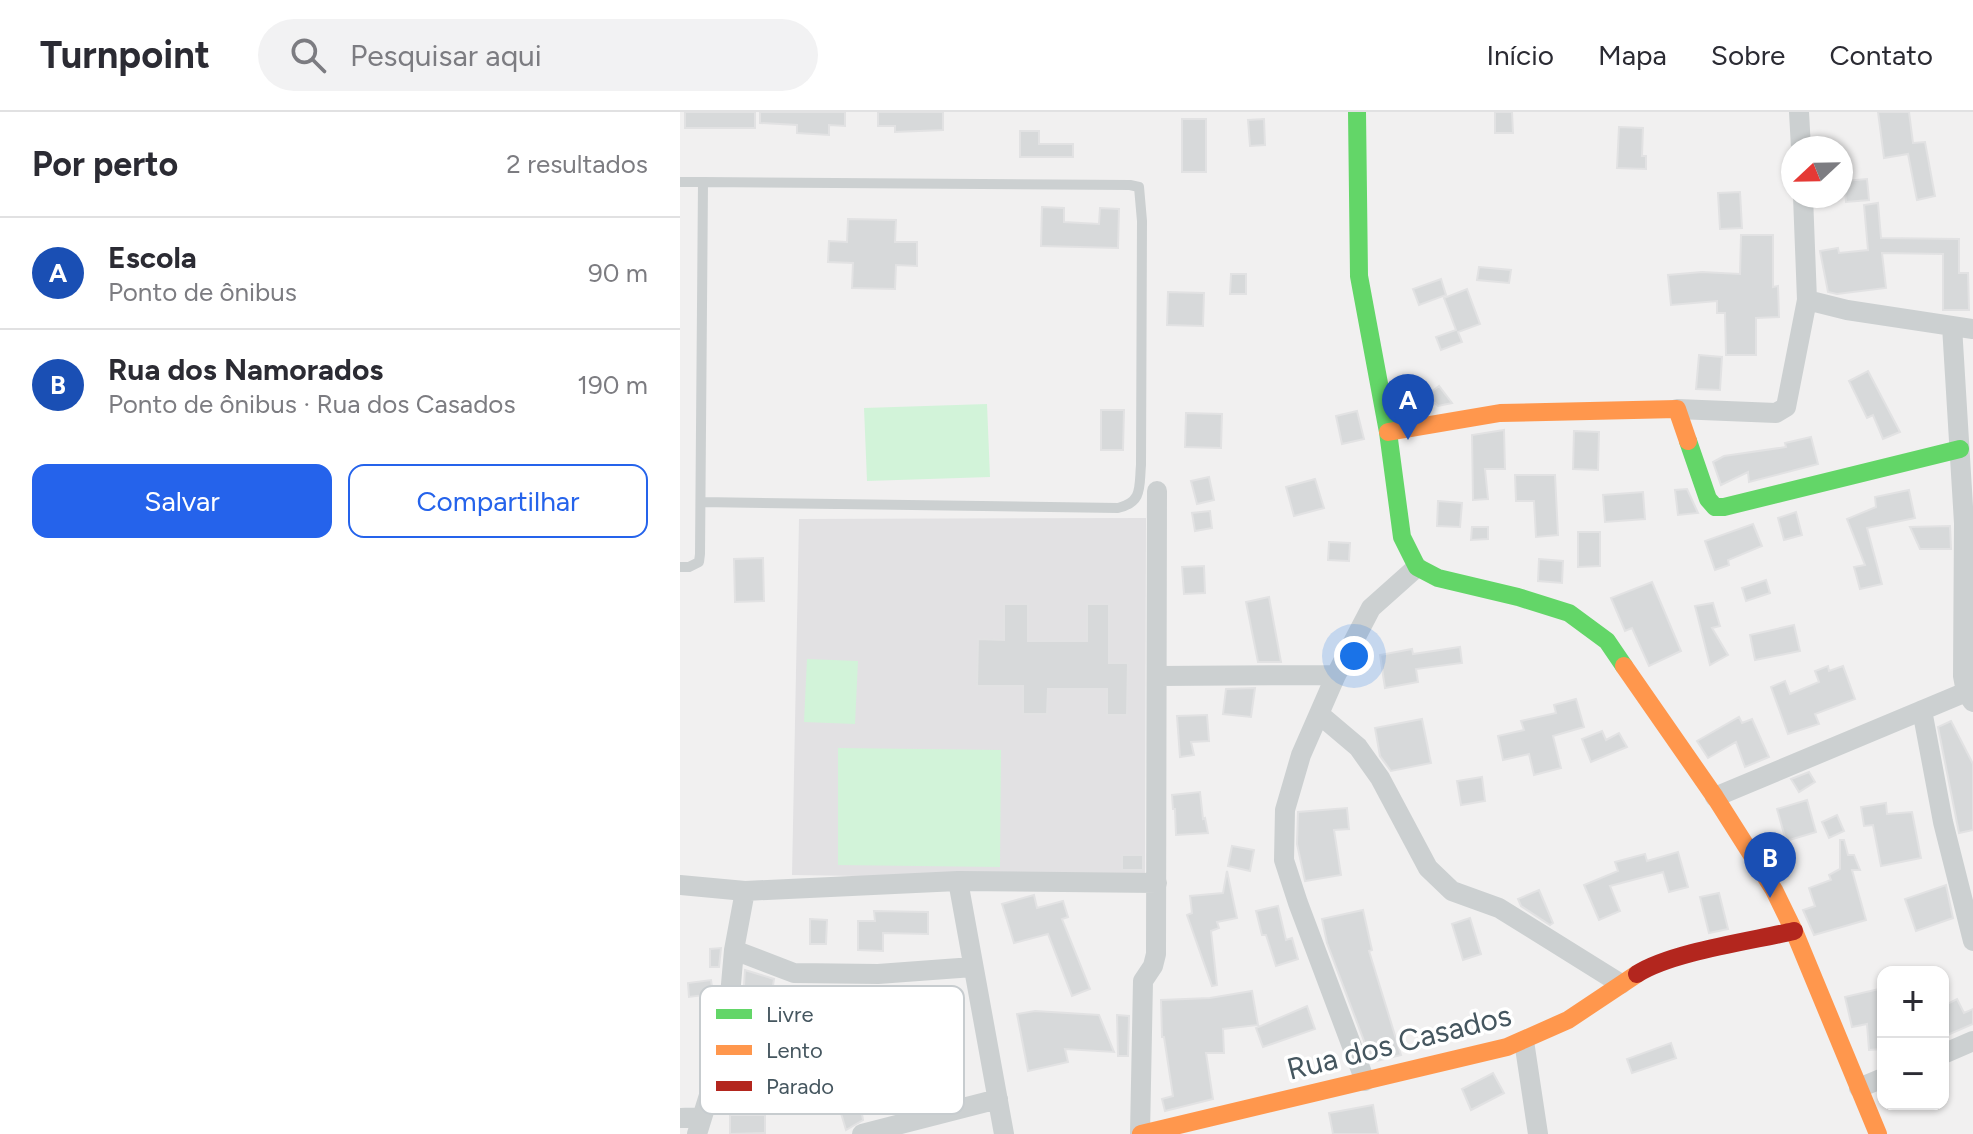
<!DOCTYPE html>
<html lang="pt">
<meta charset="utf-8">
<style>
body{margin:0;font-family:Figtree,sans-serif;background:#f2f2f3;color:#2b2b33}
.controls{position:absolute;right:24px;bottom:24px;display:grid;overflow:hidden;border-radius:16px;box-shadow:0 2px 6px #0004}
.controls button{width:72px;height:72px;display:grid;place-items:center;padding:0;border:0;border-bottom:2px solid #e1e1e2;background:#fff;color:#2b2b33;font:40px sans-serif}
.compass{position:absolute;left:1101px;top:24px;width:72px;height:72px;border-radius:50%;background:#fff;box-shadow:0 2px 6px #0004;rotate:248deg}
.you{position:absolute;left:674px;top:544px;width:28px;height:28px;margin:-20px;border:6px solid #fff;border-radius:50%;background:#1a73e8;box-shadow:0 0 0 12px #1a73e833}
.badge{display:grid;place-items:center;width:52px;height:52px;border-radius:50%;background:#2563eb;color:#fff;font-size:26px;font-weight:700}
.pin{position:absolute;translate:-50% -66px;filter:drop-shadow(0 2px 4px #0008)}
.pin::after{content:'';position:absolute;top:42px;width:28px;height:24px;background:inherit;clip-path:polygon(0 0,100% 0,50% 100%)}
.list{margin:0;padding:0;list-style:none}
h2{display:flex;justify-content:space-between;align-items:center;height:104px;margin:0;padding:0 32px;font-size:34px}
h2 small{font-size:26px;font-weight:400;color:#7c7c81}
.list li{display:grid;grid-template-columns:52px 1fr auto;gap:24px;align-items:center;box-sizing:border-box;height:112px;padding:0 32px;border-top:2px solid #e1e1e2}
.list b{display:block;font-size:30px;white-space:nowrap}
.list p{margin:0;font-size:26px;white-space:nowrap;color:#7c7c81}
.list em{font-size:26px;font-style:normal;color:#7c7c81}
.actions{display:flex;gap:16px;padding:24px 32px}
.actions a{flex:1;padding:18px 0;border:2px solid #2563eb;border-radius:16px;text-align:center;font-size:28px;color:#2563eb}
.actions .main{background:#2563eb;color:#fff}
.icon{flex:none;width:44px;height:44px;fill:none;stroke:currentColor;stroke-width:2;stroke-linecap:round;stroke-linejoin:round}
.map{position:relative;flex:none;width:1293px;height:1022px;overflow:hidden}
header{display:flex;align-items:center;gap:48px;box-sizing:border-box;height:112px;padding:0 40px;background:#fff;border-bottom:2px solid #e1e1e2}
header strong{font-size:38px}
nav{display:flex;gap:44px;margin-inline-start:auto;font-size:28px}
.search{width:560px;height:72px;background:#f2f2f3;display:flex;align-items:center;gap:20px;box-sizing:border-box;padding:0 28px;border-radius:44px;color:#7c7c81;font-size:30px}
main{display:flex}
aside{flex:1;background:#fff}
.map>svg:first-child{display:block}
.education{fill:#e2e1e3}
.green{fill:#d2f3d9}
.building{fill:#d7d9da;stroke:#e2e2e3;stroke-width:2}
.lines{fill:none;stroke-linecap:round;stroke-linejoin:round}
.lane{stroke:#ccd0d1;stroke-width:10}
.street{stroke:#ccd0d1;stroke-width:20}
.fast{stroke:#63d668;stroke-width:18}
.slow{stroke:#ff974d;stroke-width:18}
.jam{stroke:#b3261e;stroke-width:18}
.labels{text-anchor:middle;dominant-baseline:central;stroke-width:7;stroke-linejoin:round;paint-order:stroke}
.street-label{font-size:30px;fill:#45565f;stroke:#fff}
.key{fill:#fff;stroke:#c7cccf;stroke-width:2}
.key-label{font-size:22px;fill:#45565f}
</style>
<header>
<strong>Turnpoint</strong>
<div class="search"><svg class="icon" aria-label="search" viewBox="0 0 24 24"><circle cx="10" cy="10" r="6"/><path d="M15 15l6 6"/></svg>Pesquisar aqui</div>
<nav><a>Início</a><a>Mapa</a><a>Sobre</a><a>Contato</a></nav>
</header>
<main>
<aside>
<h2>Por perto<small>2 resultados</small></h2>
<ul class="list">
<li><span class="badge" style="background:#1a4fb4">A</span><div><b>Escola</b><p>Ponto de ônibus</p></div><em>90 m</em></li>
<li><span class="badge" style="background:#1a4fb4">B</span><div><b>Rua dos Namorados</b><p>Ponto de ônibus · Rua dos Casados</p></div><em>190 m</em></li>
</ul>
<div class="actions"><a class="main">Salvar</a><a>Compartilhar</a></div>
</aside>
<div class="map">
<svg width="1293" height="1022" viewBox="0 0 1293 1022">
<rect width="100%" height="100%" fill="#f1f0f0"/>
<path class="education" d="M466,406L465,768L112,763L119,407Z"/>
<path class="green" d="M307,292L310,365L187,369L184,296Z
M127,547L178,549L175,612L124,610Z
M158,636L321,638L320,755L158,753Z"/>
<path class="building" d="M5,0H75V16H5Z
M80,0H165V14L149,13V23L117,21V13L80,11Z
M198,0H263V18L215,20V14H198Z
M815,0H832L833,21H815Z
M1198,0H1229L1233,31L1245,30L1255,84L1237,88L1228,42L1204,46Z
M502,7H526V60H502Z
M584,7L585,33L570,34L568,8Z
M939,15L963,16L962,44H966V57L937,56Z
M340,19H359V32H393V45H340Z
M1187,67L1189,88L1166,90L1164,69Z
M1060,80L1062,116L1040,117L1038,81Z
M1198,91L1201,126L1279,127V161H1288L1289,198H1263V142L1202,141L1206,176L1157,182L1148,180L1140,139L1158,136L1159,141L1188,138L1184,93Z
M362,95L384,96V110L419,112L420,96L439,97L438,136L361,134Z
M168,107L216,108L215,130H237V154L216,153L215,177L172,176L173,151L148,150L149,129L167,130Z
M1061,123H1093V175L1098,174L1099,205L1076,206V243H1046L1045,201H1037V189L991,193L988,163L1022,160L1060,162Z
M799,155L831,158L829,171L797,168Z
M551,162H566V182H550Z
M761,167L766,183L739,193L733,177Z
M787,177L800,212L778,220L782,230L761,238L756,225L776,218L764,186Z
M488,180L524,181L523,214L487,213Z
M1019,243L1042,245L1040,278L1016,277Z
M1188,259L1220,320L1203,327L1193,303L1187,306L1169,269Z
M739,269L746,284L759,274L772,291L758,294L755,291L729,299L718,278Z
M421,298H444L443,338H421Z
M677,299L684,327L662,332L656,304Z
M506,301L542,302L541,336L505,335Z
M824,318L825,357H805L808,387L793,388L792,323Z
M894,319L919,320L918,358L893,357Z
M1131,325L1138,352L1069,370L1068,360L1041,373L1033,350L1044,344L1106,335L1105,331Z
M835,363H875L878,423L856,425L854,389H836Z
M529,365L534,388L517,392L511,369Z
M635,367L644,396L614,404L606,375Z
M1007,377L1018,401L998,403L995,378Z
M1229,378L1235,406L1187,416L1202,472L1180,477L1174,455L1185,453L1167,407L1196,395L1195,385Z
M963,380L965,407L925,410L923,383Z
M758,389L782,391L780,415L757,414Z
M530,399L532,416L515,419L512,401Z
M1116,400L1122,423L1104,428L1098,406Z
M1073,412L1082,434L1048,448L1049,453L1035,458L1025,429Z
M1270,414L1271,437H1240L1230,415Z
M792,415H808V427L791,428Z
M898,420H920V454L898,455Z
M649,430L670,431L669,449L648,448Z
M83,446L84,489L55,490L54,447Z
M859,447L883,449L882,471L858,469Z
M524,454L525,481L504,482L502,455Z
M1086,468L1090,481L1066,489L1062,476Z
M972,470L1001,539L969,554L952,516L945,519L931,486Z
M589,485L601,550H578L566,490Z
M1033,491L1040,514L1032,516L1048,543L1030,553L1015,494Z
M324,492H348V529H407V492H429V551H448L447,603H427V577H368L367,602H343V574H297L298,527L324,528Z
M1114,513L1120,539L1075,548L1070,523Z
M780,535L782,551L736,557L738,570L705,576L700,543L732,537L733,542Z
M1148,554L1149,559L1163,554L1175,587L1135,602L1139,612L1108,622L1091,575L1105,569L1110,582L1139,570L1135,559Z
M575,576L571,605L543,602L546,577Z
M896,587L904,615L873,624L881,656L854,663L849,642L823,648L818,624L844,618L841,609L876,601L874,593Z
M527,603L529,629L511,630L514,643L500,645L497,604Z
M1059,605L1062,611L1072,607L1089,645L1065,655L1056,630L1028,646L1017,629Z
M742,607L751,651L711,659L700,644L695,616Z
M1271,609L1293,652V718L1279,721L1258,615Z
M922,619L926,628L939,621L947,635L911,650L902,627Z
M1129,660L1135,670L1119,680L1111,667Z
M802,665L805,689L781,693L777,669Z
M520,680L523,707L525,706L528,721L496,723L495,697H493L492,683Z
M1127,688L1136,720L1106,729L1097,697Z
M1206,691L1207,702L1232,700L1241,746L1201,754L1193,713L1184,714L1181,695Z
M667,696L669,717L654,718L661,763L625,769L617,732L618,700Z
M1157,703L1164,719L1149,726L1142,710Z
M1160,728H1164L1168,743H1174L1180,758H1172L1186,808L1134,823L1123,798L1135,794L1129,776L1151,768L1149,763L1160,757Z
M552,734L574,738L570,759L548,754Z
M998,740L1008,775L989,780L983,760L930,774L940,799L919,808L904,773L938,759L935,750L965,742L967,749Z
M442,743H463V758H442Z
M547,759L557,806L537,810L539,816L531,819L537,873L532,874L507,803L512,801L510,784L543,781Z
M1266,773L1273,806L1236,819L1225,787Z
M859,778L873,811L870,813L841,794L838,787Z
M1039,781L1048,817L1029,821L1020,785Z
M354,783L357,796L383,789L388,805L382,807L410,877L392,884L368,822L334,831L322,792Z
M598,794L606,828L612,826L618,847L596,854L586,823H582L576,799Z
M683,798L692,838L689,839L721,943L692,950L647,831L642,807Z
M194,799L248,800V822L203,821V839L178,838V809H195Z
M790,806L801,842L783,848L772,812Z
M130,807L147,808L146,832H130Z
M41,836L39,855H30V837Z
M65,858L94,867L88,909H92L90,931L85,930L83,940L73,939L77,891L63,889Z
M31,868L33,882L9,885L8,871Z
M1203,876V937L1189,938L1187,912L1172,915L1165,885Z
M572,879L578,913L543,917L544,941H526L533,987L485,999L482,987L493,984L484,925H482L481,888L530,886Z
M1277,887L1284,901L1293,897V912L1263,925V894Z
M627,894L635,917L583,935L576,916Z
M355,899L419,903L434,940L385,937L388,950L348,959L337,902Z
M437,903L449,904L448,944H438Z
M991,931L996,946L952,961L947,947Z
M172,949L176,975L182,974L184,983L210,977L214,995L182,1002L183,1008L166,1018L158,991L155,992L149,953Z
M813,961L824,981L791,998L782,977Z
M693,993L698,1022H653L649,1001Z
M50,1003H85V1021L50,1022Z"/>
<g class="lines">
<path class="lane" d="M0,70H23
M0,455H9L19,450L20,442L23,70L450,73L459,75L462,109L461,353C459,375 463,390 438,396L21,390"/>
<path class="street" d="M1119,0L1121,36
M1123,84L1127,188L1167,198L1293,217
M1272,214L1284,411L1283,564L1286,580L1293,590
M997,297L1096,301L1106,295L1127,188
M478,564L656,563
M1242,598L1263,710L1293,829
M639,602L678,635L700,666L748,756L772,779L819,796L941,872
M1035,685L1286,580
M278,769L324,1022
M0,773L65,779L278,769L477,771
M54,838L114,861L198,862L293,855
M844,929L858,1022
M1263,942L1293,929
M685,969L618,791L604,748L605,698L621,643L656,563L691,496L737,455
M1179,976L1203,966
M0,1006L22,1005
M17,1022L30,980L49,895L54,838L65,779
M182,1022L318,987
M460,1022L463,869L473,854L476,842L477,379"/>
<path class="fast" d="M677,0L679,164L708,320L722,425L737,455L758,466L838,485L889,501L927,529L944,554
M1008,329L1028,387L1035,395H1044L1280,337"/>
<path class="slow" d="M708,320L820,301L997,297L1008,329
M944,554L1035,685L1094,778L1114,819L1198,1022
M461,1022L827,935L888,908L957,862"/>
<path class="jam" d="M957,862C991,840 1071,829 1114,819"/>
</g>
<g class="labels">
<g class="street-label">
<text transform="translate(719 930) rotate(-14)">Rua dos Casados</text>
</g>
</g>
<rect x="20" y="874" width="264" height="128" rx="12" class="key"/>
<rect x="36" y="897" width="36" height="10" fill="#63d668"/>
<rect x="36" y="933" width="36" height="10" fill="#ff974d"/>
<rect x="36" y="969" width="36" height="10" fill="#b3261e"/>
<g class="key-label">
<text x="86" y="910">Livre</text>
<text x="86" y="946">Lento</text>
<text x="86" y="982">Parado</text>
</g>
</svg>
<div class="controls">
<button>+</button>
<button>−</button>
</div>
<svg class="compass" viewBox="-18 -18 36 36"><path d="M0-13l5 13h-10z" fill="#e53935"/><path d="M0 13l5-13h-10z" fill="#7c7c81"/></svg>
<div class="you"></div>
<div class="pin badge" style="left:728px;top:328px;background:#1a4fb4">A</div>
<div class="pin badge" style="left:1090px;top:786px;background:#1a4fb4">B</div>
</div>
</main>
